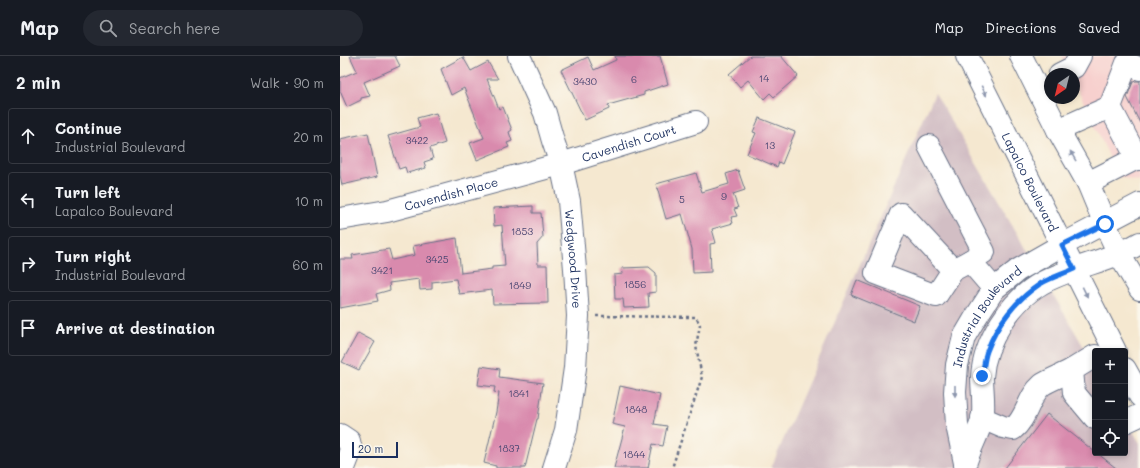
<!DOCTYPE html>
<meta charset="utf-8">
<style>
body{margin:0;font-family:Mali,sans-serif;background:#242831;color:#f1f3f6}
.controls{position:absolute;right:12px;bottom:12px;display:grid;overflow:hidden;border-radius:4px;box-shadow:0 2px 6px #0003}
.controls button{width:36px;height:36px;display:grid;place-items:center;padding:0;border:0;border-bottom:1px solid #363941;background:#171b24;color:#f1f3f6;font:20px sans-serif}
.compass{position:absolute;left:704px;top:12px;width:36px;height:36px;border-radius:50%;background:#171b24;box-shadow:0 2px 6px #0003;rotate:215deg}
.scale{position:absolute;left:12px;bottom:10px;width:46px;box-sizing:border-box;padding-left:4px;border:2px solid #1b2f5e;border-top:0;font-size:11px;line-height:14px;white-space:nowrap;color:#1b2f5e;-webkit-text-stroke:3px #fbf7ec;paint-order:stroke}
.stop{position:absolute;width:12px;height:12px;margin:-9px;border:3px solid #1a73e8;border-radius:50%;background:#fff}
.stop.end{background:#1a73e8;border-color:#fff;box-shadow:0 1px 4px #0008}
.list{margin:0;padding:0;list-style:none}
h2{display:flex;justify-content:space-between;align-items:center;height:52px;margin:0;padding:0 16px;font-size:17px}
h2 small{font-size:13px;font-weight:400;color:#9ea1a6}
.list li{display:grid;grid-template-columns:26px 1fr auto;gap:12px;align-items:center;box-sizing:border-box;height:56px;margin:0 8px 8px;padding:0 8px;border:1px solid #363941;border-radius:4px}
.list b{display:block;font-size:15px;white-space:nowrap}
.list p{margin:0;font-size:13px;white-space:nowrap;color:#9ea1a6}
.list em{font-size:13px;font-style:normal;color:#9ea1a6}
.icon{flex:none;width:22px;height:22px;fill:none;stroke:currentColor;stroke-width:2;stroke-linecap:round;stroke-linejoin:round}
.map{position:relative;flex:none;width:800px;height:412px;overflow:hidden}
header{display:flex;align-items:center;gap:24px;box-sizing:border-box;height:56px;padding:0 20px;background:#171b24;border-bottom:1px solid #363941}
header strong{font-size:19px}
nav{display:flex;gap:22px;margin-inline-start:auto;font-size:14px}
.search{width:280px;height:36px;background:#242831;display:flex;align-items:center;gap:10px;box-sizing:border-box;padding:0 14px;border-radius:22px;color:#9ea1a6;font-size:15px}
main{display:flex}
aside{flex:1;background:#171b24}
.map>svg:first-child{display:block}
.built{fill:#f7d0ce}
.industrial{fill:#d2bec4}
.building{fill:#d98aad}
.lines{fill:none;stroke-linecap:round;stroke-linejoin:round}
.minor-casing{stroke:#677086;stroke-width:24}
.major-casing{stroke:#677086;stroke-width:24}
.path{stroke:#677086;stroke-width:2.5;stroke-dasharray:3 3;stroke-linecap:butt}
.minor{stroke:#fff;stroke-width:22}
.major{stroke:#fff;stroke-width:22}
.oneway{fill:#8d97ae}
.route{stroke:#1a73e8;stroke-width:5}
.labels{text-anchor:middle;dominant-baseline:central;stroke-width:4;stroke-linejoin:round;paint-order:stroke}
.number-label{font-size:10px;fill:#4a4672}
.street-label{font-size:12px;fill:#1b2f5e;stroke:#fbf7ec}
</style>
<header>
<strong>Map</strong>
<div class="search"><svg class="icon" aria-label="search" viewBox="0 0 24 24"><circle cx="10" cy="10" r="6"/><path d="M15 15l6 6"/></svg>Search here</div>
<nav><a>Map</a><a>Directions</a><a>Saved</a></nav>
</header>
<main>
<aside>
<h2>2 min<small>Walk · 90 m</small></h2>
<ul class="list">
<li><svg class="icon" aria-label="ahead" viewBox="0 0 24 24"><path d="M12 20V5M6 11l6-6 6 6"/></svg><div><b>Continue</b><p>Industrial Boulevard</p></div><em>20 m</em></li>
<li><svg class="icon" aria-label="left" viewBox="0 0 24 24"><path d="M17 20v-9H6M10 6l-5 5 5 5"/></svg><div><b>Turn left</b><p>Lapalco Boulevard</p></div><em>10 m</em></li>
<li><svg class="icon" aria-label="right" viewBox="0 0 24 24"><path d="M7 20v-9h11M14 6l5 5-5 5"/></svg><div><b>Turn right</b><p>Industrial Boulevard</p></div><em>60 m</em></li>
<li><svg class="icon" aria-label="arrive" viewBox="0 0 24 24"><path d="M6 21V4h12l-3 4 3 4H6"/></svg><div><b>Arrive at destination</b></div></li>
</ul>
</aside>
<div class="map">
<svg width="800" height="412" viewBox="0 0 800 412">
<rect width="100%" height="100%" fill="#fbf7ec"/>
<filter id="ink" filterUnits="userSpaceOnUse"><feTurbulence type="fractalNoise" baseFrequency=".025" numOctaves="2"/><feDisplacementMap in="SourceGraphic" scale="8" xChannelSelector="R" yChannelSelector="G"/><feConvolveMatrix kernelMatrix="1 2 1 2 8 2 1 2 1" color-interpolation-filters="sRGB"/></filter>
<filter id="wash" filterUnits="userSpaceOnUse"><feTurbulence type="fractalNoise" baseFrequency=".012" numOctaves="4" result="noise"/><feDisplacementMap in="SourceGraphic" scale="16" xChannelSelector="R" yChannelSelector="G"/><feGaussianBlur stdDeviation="0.9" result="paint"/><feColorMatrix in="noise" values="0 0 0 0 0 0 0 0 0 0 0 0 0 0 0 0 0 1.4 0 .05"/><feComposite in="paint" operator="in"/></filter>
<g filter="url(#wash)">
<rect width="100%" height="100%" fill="#f5e8d0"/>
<path class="built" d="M722,0H800V126L779,121L734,26V18H730Z"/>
<path class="industrial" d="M595,37L755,310V397H785V362L800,387V412H431Z"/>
<g id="blocks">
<path class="building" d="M10,0H55L60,10L24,26L30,40L21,42V44L7,51L0,35V22L17,15Z
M275,0H320L328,28L304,36V39L268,49L269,53L245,64L221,14L248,1L254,14L276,4Z
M410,0H441L458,20L434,41L430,37L424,43L408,24L400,31L389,18Z
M123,1L131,15L148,6L158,23H147L159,53L163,51L172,74L169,76L172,85L167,87L169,91L137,104L130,87L144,82L124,32L111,39L101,13Z
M796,25H800V67L787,41L793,26Z
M96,57L105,87L90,92L93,103L84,106L86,112L67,117L65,111L59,113L48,80L80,71L77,62Z
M419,62L455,76L442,108L439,106L437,111L407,98L416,77L413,76Z
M28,77L37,121L2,129L0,119V83Z
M398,114L405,134L393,138L398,152L394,153L397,160L391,161L393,167L372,173L376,187L370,188L371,216L353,217L352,193L342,158L326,163L316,128L356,117L362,136L389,128L386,118Z
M193,150V157H201L203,181L197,188L198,209H207L208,247L153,248L152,234L119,238L116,223L92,226V233L80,234L79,223L49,227L50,234L36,238L38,245L0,252V203H13L12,199L49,193L52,204L75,199L73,190L117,182L121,217L152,213V211L165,210L162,169L154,170L153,152Z
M309,211L316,217V236L308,237L309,251L284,252L283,243H275L274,219L283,218L282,212Z
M517,224L580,250L574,265L511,239Z
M18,277L35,286L19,314L2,306Z
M141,310L160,313L159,321L203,327L198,363H197L185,412H156V410L144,407L156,356L159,337L154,336L155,331L138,329Z
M280,330L320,339L314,368L327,370L323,390L313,388L308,412H274L285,371L272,368Z
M707,358L755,396V397H757L776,412H665Z"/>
</g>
</g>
<g filter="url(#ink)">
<use href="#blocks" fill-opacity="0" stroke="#677086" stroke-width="1"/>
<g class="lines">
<defs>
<g id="minor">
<path id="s1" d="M179,0L205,57L213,85L221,108L229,145L235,213L238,260L235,312L226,374L214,412"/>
<path d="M720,18L734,11L740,0"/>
<path d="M770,51L797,102"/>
<path d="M718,74L770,51L787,7L800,13"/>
<path d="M589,90L644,196L630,205"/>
<path d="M748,127L797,102L800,103"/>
<path id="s2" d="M0,163L47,155L221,108L356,66"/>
<path d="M613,214L561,158L536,217L596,240L613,214L630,205L654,233"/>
<path d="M755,300L732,314L734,337L755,362"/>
<path d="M642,362L663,371L673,373C687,362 688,341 702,329C707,325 725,318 732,314"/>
<path d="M785,366L800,359"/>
<path d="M0,379L9,385L11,394L4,412"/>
<path id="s3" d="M625,407L617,369L615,336L617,309L624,281L634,264L654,233L678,214L722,189L800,148"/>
<path d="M625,409C629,393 638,379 642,364C645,353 642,333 642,321C644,286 671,244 702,227C726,214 753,208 778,198C786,195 793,191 800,187"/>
</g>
<g id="major">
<path id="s4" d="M627,0L775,295"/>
<path d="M681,0L718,74L748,127L765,168L779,198L800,233"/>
<path d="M785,313L800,340"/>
</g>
</defs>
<use href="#minor" class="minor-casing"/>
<use href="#major" class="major-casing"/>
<path class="path" d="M256,260L356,261L360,269L356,290L362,321L332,412"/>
<use href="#minor" class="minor"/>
<use href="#major" class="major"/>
</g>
<defs><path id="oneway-solid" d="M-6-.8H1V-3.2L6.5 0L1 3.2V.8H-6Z"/></defs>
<g class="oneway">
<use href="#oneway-solid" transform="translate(644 35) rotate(63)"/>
<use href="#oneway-solid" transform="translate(733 100) rotate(-120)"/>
<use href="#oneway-solid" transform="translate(745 236) rotate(64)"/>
<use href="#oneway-solid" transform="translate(615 335) rotate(90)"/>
</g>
</g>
<g class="lines" filter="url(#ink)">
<path class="route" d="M642,320C644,312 644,303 647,295C657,268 676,244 700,228C710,222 723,218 734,213L722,189L765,168"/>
</g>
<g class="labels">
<g class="number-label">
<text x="424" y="22">14</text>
<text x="294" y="23">6</text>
<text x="245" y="25">3430</text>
<text x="77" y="84">3422</text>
<text x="430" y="89">13</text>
<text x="384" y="140">9</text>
<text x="342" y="143">5</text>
<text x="182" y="175">1853</text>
<text x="97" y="203">3425</text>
<text x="42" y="214">3421</text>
<text x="295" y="228">1856</text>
<text x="180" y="229">1849</text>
<text x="179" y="337">1841</text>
<text x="296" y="353">1848</text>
<text x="169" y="392">1837</text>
<text x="294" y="398">1844</text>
</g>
<g class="street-label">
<text stroke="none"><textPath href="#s2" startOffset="299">Cavendish Court</textPath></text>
<text stroke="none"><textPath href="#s4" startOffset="141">Lapalco Boulevard</textPath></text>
<text stroke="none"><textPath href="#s2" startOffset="114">Cavendish Place</textPath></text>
<text stroke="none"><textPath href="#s1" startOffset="212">Wedgwood Drive</textPath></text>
<text stroke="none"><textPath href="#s3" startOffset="157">Industrial Boulevard</textPath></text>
</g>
</g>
</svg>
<div class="controls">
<button>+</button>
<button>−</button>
<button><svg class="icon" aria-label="locate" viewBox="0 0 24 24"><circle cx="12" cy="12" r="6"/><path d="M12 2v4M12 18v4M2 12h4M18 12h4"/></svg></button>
</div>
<svg class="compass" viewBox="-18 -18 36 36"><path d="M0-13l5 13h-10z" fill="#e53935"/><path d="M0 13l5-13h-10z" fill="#9ea1a6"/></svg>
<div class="scale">20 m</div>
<div class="stop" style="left:765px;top:168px"></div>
<div class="stop end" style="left:642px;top:320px"></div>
</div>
</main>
